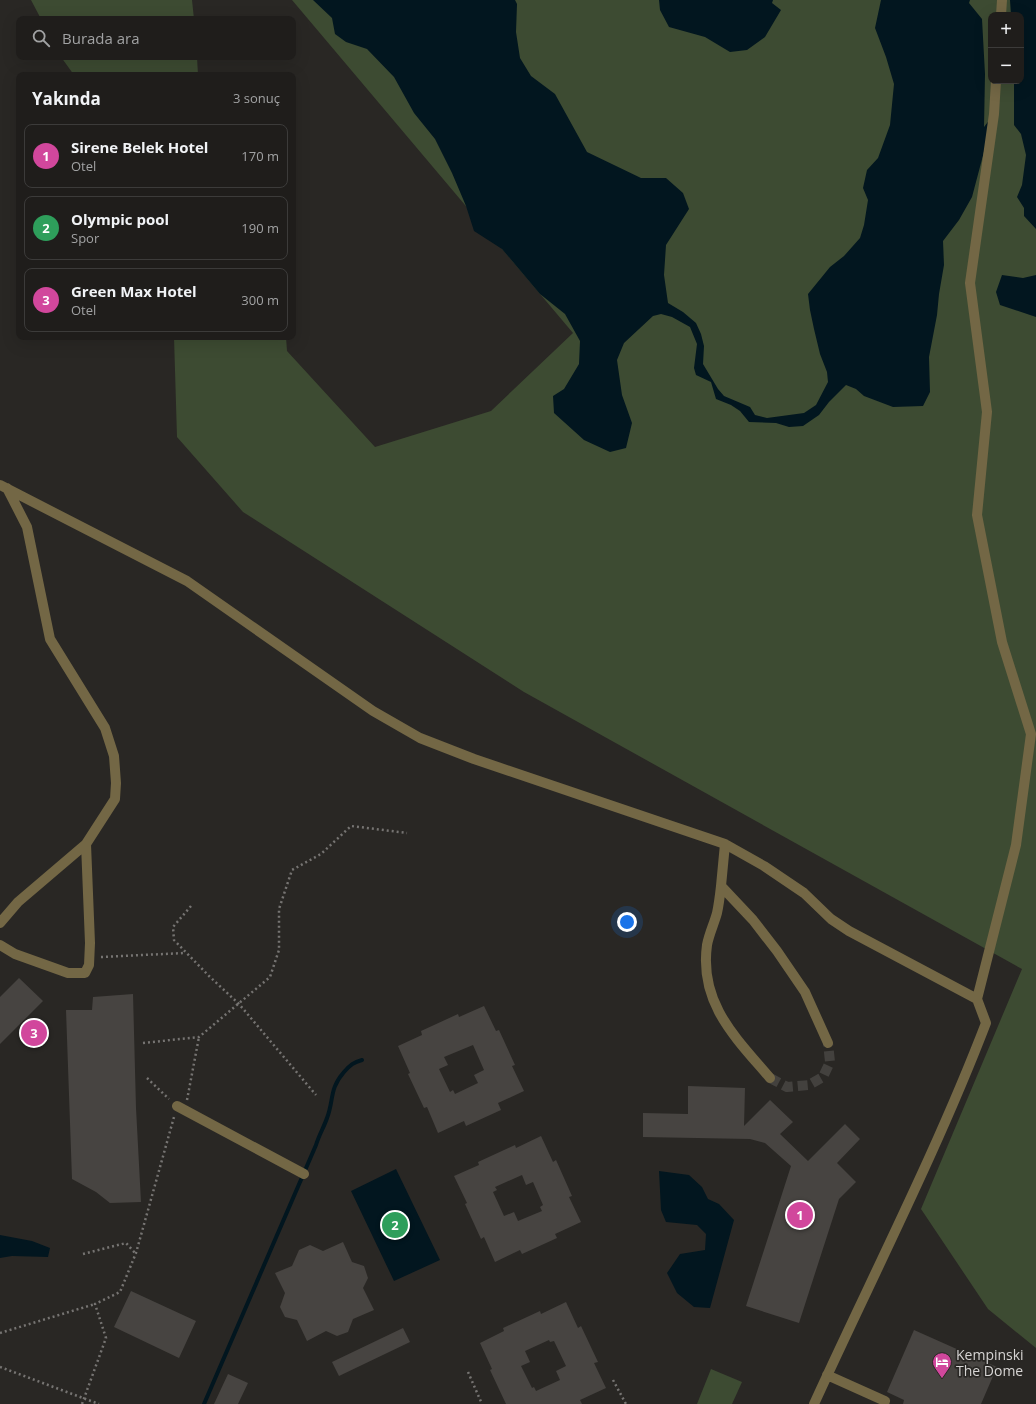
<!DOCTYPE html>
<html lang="tr">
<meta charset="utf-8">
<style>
body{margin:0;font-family:"Open Sans",sans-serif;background:#2c2a28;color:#f1f3f6}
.controls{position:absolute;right:12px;top:12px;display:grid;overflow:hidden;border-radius:8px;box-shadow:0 4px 16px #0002}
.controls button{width:36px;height:36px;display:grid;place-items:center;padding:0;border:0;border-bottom:1px solid #3c3b3a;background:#1f1d1b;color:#f1f3f6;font:20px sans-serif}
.you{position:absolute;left:627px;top:922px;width:14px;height:14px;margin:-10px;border:3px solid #fff;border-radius:50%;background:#1a73e8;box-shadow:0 0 0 6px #1a73e833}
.badge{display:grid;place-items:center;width:26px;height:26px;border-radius:50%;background:#d3b635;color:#fff;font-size:13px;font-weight:700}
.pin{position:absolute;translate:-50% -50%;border:2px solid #fff;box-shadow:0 1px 4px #0006}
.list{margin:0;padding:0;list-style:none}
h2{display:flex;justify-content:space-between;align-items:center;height:52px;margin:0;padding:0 16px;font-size:17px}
h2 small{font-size:13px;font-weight:400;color:#a1a2a3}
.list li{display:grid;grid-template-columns:26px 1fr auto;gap:12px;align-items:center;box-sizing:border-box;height:64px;margin:0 8px 8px;padding:0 8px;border:1px solid #3c3b3a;border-radius:8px}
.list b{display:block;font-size:15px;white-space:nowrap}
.list p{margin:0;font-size:13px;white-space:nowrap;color:#a1a2a3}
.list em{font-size:13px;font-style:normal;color:#a1a2a3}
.icon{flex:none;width:22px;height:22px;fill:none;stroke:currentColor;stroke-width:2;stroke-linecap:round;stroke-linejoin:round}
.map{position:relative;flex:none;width:1036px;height:1404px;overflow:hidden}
.search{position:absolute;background:#1f1d1b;box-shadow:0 4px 16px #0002;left:16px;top:16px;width:280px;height:44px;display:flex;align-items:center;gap:10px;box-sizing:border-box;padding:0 14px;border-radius:8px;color:#a1a2a3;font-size:15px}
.panel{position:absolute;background:#1f1d1b;box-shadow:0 4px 16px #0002;left:16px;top:72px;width:280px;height:268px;border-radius:8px}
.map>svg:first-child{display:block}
.green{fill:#3d4b32;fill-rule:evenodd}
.water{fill:#02161f}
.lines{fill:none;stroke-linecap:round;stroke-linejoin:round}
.stream{stroke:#02161f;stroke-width:4}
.building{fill:#474441;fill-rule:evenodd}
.minor-tunnel{stroke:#43413e;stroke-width:10;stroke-dasharray:10 5;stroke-linecap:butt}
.path{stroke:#767472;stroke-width:2.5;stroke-dasharray:2 3;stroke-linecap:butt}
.minor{stroke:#736745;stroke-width:10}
.labels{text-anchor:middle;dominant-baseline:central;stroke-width:3.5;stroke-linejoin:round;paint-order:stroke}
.poi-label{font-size:14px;fill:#d6d4d3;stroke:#292724;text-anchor:start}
</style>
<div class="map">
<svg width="1036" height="1404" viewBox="0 0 1036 1404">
<rect width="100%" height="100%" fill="#292724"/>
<path class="green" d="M31,0H192L194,19H41Z
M292,0H1036V1348L988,1309L921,1209L1022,969L524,692L243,512L177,437L174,337H286L287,351L375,447L491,411L573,333ZM991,15H1021V81H991Z
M61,57H197L198,75H74Z
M711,1369L742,1382L732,1404H697Z"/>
<path class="water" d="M313,0H515L517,4L516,32L520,58L531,76L555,94L587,152L641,178H666L683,193L689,209L666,245L664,275L668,303L683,312L696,323L701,334L704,346L703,364L718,389L724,396L750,407L755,415L767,418L804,413L816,405L828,382L827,372L820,354L814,329L810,310L808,294L830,267L844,256L860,238L864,225L868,200L863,188L867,170L878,158L890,125L894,84L886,57L875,28L881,0H970L969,3L982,19L985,74L984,127L994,114L972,197L959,220L943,241L944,265L939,294L937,315L929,357L930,392L923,406L893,407L864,396L856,389L846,385L829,402L819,415L803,426L789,427L776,423L749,422L740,411L731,405L716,399L711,382L696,375L694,368L697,344L690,327L672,317L661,314L653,316L624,343L617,360L622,395L632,423L626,448L610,452L584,440L554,413L553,396L564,389L579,364L580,341L565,314L540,294L502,249L474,231L466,206L452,173L435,139L414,113L394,77L367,49L346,42L335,34L332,18Z
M659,0H773L772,3L781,10L765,37L747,50L730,52L705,37L669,27L660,10Z
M1010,0H1036V229L1024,216V208L1017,197L1022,185L1026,155L1021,134L1014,125V81H1021V15H1011Z
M1002,275L1023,278L1036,275V317L1000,305L996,292Z
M396,1169L440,1260L394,1281L351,1191Z
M659,1171L689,1175L702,1187L708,1199L719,1204L734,1220L710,1308L694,1307L677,1293L667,1273L680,1254L705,1250L706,1234L697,1225L666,1222L661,1210Z
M0,1235L32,1241L50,1248L48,1257L12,1256L0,1258Z"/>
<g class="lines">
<path class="stream" d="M204,1404L316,1145C319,1135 324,1127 327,1118C334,1100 329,1089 344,1072C350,1065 354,1062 362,1060"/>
</g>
<path class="building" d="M19,978L43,1001L0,1044V997Z
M133,994L136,1108L141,1202L110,1203L96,1192L72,1179L66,1010H92L93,997Z
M484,1006L496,1031L499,1030L515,1065L512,1066L524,1091L498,1103L501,1110L466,1126L464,1121L438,1133L427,1107L424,1108L408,1074L410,1073L398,1046L422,1035L421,1031L458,1014L459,1017ZM473,1045L484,1070L474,1075L478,1083L455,1094L453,1090L450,1092L439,1069L448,1065L444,1057Z
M688,1086L745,1088L744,1126L770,1100L793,1122L780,1134L808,1161L845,1124L860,1139L837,1163L856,1182L839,1199L799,1323L746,1306L791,1166L765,1143L750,1139L643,1137V1113L688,1114Z
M541,1136L553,1162L556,1160L572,1196L569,1197L581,1222L555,1234L557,1238L522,1254L520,1250L495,1262L484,1237L481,1239L465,1204L467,1203L454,1176L479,1165L478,1162L515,1145L516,1148ZM522,1175L526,1185L533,1182L543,1205L540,1207L542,1211L518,1221L514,1212L504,1216L493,1192L497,1190L495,1187Z
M343,1242L352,1262L364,1266L368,1278L363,1288L374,1310L353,1319L348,1332L337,1336L326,1331L307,1341L297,1320L285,1317L280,1307L285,1293L275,1273L292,1266L299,1250L310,1245L323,1251Z
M131,1291L196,1321L179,1358L114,1327Z
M566,1302L578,1328L581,1326L598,1362L594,1363L606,1388L580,1400L582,1404H506L490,1370L492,1369L480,1343L504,1331L503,1328L540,1311L541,1314ZM549,1340L550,1342L554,1341L566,1366L556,1371L560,1380L536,1391L534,1387L532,1388L521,1366L530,1362L525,1351Z
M403,1328L410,1342L339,1376L332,1362Z
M914,1330L997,1367L981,1404H903L904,1400L887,1392Z
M228,1374L248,1383L238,1404H214Z"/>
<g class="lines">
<path class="minor-tunnel" d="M770,1078L787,1087L809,1085L823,1077L830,1062L828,1043"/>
<path class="path" d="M191,906L173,927L174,940L209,976L239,1004L316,1095
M101,957L185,953
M143,1043L199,1037L270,977L279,950V909L292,870L321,854L351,826L407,833
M147,1078L169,1099
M187,1100L199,1037
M83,1254L126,1243L135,1253
M0,1333L95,1304
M0,1367L99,1404
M468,1372L482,1404
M613,1380L626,1404
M82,1404L106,1338L95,1304L120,1292L136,1253L174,1117"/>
<path class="minor" d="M1001,15L1002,0
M0,485L187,581L373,711L420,738L474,759L725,844L764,866L804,893L831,919L849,931L977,999
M721,886L725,844
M0,923L18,902L86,844L115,799L116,783L114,756L105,728L50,639L27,527L7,488
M0,945L15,954L68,973H85L89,965L90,943L86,844
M770,1078C735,1037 699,1003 707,945C709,934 714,924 717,913C719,904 720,895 721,886L753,920L777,951L805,992L828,1043
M177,1106L304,1174
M827,1375L885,1401L884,1404
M814,1404C872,1277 936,1153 986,1023L977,999L1016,845L1031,734L1002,642L977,515L987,412L970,283L994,114L996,81"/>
</g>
<defs>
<symbol id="hotel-pin" viewBox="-11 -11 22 30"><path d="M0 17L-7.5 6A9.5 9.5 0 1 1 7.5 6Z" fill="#d1479c" stroke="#292724"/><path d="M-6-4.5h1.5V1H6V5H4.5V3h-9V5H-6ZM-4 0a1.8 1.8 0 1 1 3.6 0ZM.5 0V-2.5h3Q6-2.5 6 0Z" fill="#fff"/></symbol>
</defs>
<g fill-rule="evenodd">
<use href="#hotel-pin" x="931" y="1351" width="22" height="30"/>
</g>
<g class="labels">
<g class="poi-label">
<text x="956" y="1354">Kempinski<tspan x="956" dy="16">The Dome</tspan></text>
</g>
</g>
</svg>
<div class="controls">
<button>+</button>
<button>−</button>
</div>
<div class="you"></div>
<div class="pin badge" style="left:800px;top:1215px;background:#d1479c">1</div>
<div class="pin badge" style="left:395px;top:1225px;background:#2e9e5b">2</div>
<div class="pin badge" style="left:34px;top:1033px;background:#d1479c">3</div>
<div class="search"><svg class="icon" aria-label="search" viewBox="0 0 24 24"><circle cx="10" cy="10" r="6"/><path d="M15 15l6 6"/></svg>Burada ara</div>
<section class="panel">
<h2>Yakında<small>3 sonuç</small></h2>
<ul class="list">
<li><span class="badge" style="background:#d1479c">1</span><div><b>Sirene Belek Hotel</b><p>Otel</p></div><em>170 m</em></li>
<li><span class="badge" style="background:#2e9e5b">2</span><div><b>Olympic pool</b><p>Spor</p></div><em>190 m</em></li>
<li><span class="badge" style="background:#d1479c">3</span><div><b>Green Max Hotel</b><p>Otel</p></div><em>300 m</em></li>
</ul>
</section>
</div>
